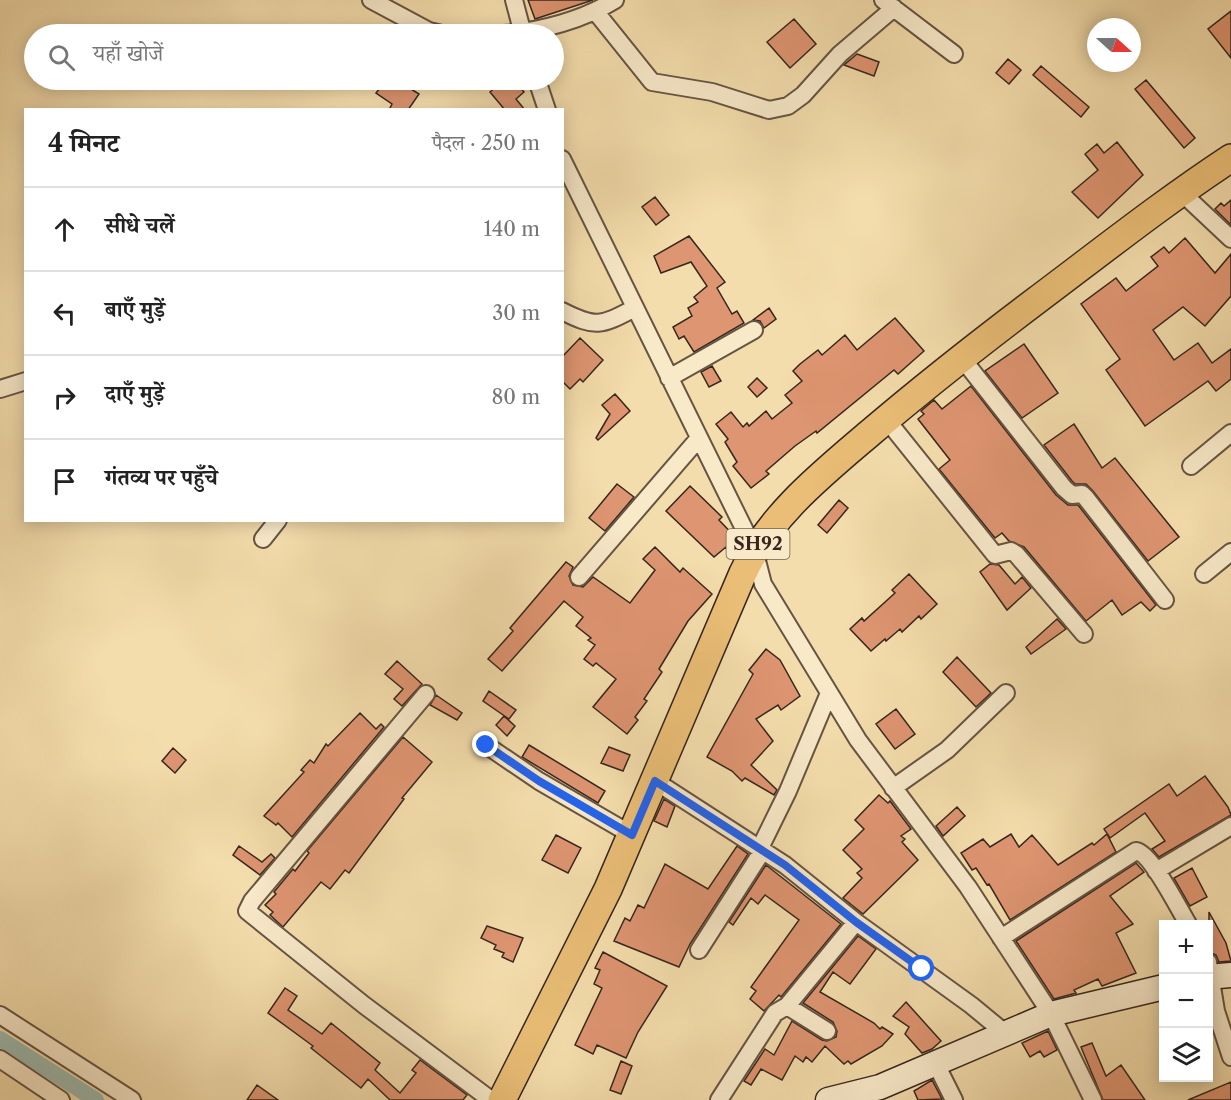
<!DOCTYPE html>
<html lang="hi">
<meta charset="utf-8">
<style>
body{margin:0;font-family:"Libre Caslon Text","Noto Serif Devanagari",serif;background:#f6f6f6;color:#222}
.controls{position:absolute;right:18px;bottom:18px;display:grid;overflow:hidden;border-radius:0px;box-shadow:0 3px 15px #0003}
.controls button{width:54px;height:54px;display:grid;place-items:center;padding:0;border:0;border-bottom:2px solid #e0e0e0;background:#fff;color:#222;font:30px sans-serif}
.compass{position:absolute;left:1087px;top:18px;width:54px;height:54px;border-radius:50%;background:#fff;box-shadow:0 3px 15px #0003;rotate:111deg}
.stop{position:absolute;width:18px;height:18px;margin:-14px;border:4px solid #2563eb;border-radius:50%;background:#fff}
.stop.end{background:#2563eb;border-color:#fff;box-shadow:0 2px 6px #0008}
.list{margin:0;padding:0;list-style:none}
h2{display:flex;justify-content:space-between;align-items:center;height:78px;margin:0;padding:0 24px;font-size:26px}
h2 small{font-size:20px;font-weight:400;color:#767676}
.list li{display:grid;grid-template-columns:39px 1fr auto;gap:18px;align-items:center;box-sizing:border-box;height:84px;padding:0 24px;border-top:2px solid #e0e0e0}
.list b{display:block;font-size:22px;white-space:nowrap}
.list em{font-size:20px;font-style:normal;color:#767676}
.icon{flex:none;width:33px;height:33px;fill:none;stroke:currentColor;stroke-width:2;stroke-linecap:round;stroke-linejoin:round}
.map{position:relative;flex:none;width:1231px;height:1100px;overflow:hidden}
.search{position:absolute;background:#fff;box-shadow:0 3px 15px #0003;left:24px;top:24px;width:540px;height:66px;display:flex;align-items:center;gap:15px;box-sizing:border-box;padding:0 21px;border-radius:33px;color:#767676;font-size:22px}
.panel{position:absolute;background:#fff;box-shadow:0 3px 15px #0003;left:24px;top:108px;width:540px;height:414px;border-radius:0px}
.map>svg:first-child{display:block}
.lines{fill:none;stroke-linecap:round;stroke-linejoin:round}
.canal{stroke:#9dbbb0;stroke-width:16}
.building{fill:#de9571;stroke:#36261e;stroke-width:1.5}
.street-casing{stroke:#665442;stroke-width:20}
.secondary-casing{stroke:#36261e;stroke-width:27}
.primary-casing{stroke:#36261e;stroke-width:30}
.street{stroke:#f8e9c9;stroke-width:16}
.secondary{stroke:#f8e9c9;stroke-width:24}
.primary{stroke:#eabe76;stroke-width:27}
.route{stroke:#2563eb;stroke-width:8}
.labels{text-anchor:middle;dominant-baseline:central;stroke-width:6;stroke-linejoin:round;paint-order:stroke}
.shield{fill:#f8e9c9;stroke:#706051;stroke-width:1.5}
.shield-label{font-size:18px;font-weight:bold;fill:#36261e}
</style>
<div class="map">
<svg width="1231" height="1100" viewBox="0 0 1231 1100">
<rect width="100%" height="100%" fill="#f4ddac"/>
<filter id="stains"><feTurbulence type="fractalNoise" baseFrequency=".00333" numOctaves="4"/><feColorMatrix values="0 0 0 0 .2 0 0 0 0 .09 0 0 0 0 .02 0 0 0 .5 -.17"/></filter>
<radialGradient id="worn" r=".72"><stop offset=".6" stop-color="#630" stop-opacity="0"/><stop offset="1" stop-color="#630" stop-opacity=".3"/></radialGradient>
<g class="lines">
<path class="canal" d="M0,1039L96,1100"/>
</g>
<path class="building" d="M528,0H593L535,19Z
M1231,11V58L1208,29Z
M794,19L816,44L790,68L767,42Z
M857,54L879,62L874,76L844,65Z
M1008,59L1021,70L1009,84L996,73Z
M1041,66L1089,107L1081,117L1033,75Z
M386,80H397L419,94L408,110H389L392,104L376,93Z
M504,80H513L524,92L516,99L525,110H505L490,92Z
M1146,80L1195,138L1184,148L1135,89Z
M1117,142L1143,175L1098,218L1072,192L1098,170L1085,154L1097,144L1104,153Z
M655,197L669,215L656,225L642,207Z
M1231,200V225L1215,209L1221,203L1224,206Z
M689,236L725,282L717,288L732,314L737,311L744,323L694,352L684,336L679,339L673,327L692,316L688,308L698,302L694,297L707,286L691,262L661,273L654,256Z
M1185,238L1215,273L1231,254V296L1205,326L1183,307L1153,330L1174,360L1198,343L1212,363L1231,349V379L1216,391L1208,381L1145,426L1106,370L1120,359L1081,304L1116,278L1126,291L1158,266L1151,257L1164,247L1169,253Z
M769,308L776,319L764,328L760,321L753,320Z
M895,318L924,351L898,374L894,370L817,433L816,431L795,446L766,471L769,474L751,488L733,466L737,462L725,442L728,439L716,424L731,412L743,427L747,423L749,426L766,411L772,419L792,403L785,395L802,381L793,371L800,364L818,350L822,355L845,335L857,350Z
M580,338L603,360L583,382L580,379L570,389L562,381V357Z
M1024,344L1058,393L1022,418L985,371Z
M712,366L721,381L709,387L701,372Z
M757,378L767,388L757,397L748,387Z
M971,386L1056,495L1068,505H1078L1156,605L1150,611L1141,602L1122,615L1112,600L1086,621L1024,547L1009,541L1002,533L995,538L939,469L950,460L918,419L924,414L921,411L934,400L942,409Z
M615,394L630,411L598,440L596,438L610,414L602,405Z
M1074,424L1102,468L1115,458L1179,537L1148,561L1093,491L1086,484H1075L1072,481L1044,445Z
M617,484L634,497L605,531L589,518Z
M690,486L722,517L719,520L738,540L739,543L730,552L726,547L714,557L666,511Z
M839,500L848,508L827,533L818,525Z
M655,547L680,572L683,568L712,594L688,621L659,669L662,672L644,699L647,701L635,717L638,720L627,734L593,707L616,679L596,663L593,666L584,659L595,645L588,640L591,638L576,626L583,617L564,601L502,671L488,659L513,631L510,628L566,562L573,567L569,576L573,585L583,587L593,577L630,603L655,570L643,559Z
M990,564L999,565L1015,584L1022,577L1031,588L1007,610L980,572Z
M909,574L937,604L921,619L919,616L902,632L900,629L886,641L885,639L871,651L850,629L862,618L864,621L895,593L892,590Z
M1057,619L1066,629L1031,654L1026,647Z
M766,649L780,660L800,696L781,710L778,705L756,719L773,741L751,765L777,790L774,795L745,778L742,781L732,771L707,757L753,674L749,670Z
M957,657L991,693L976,707L943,672Z
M397,661L422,684L402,706L394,699L403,689L385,674Z
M489,691L516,710L509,719L483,701Z
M436,695L462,713L457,720L430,705Z
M896,709L915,734L895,749L876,724Z
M360,713L376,729L381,724L384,727L292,837L278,823L276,825L264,816L304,772L301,770L310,760L314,763L326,744L328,746Z
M504,716L515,726L507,736L496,725Z
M403,737L432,762L402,798L404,799L349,873L345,870L330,889L321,882L283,927L270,915L273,912L265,905L276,894L274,892L293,869L295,871L309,853L307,851Z
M529,745L605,791L598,803L522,757Z
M609,747L630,755L623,771L601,763Z
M173,748L186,760L175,773L162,761Z
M1205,776L1228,807L1231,815L1159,857L1152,849L1165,841L1145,813L1110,838L1104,829L1169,784L1177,796Z
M879,795L888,803L890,801L911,829L901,836L905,839L902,842L918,860L863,914L843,898L862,878L857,873L862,869L843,850L864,829L855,820Z
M664,799L675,806L667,827L654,821Z
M957,807L965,816L943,836L936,826Z
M1011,834L1019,847L1032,835L1058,865L1092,843L1094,845L1107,834L1116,852L1010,920L989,884L987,885L976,868L972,870L961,853L983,839L990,847Z
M556,835L581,848L568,873L542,860Z
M239,846L262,862L271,854L275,858L260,875L233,855Z
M737,846L748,854L690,944L679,967L614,941L625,918L630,921L638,905L644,908L665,864L708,889Z
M1136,863L1144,872L1110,896L1133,924L1116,933L1136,973L1102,986L1098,979L1074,990L1076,993L1054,999L1016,941Z
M766,865L841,924L781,997L779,995L764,1011L750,999L756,991L751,987L799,920L765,895L758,904L751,898L733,925L729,922Z
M1192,868L1207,897L1190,906L1174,878Z
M1209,912L1226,943L1231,961L1219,962L1216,955L1209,952Z
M487,926L523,938L513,962L502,957L504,953L494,949L496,945L481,938Z
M858,936L876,949L850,984L833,972L820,992L874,1023L880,1029L882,1027L893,1034L882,1046L851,1064L848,1061L844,1064L825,1046L812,1062L806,1057L803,1062L795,1056L782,1080L761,1069L751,1085L744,1081L765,1049L774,1055L792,1021L822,1040L827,1041L836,1037L837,1031L833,1022L803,1003Z
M603,952L667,986L638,1032L626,1058L597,1045L593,1054L575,1045L602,988L594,984L600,970L595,968Z
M285,988L297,996L288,1010L322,1034L331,1023L380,1063L375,1070L400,1093L416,1073L412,1070L420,1060L467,1095L463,1100H390L368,1079L361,1088L311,1048L313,1046L268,1013Z
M906,1002L941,1041L932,1049L922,1053L905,1034L909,1027L893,1016Z
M1048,1031L1057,1050L1044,1057L1040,1051L1030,1057L1022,1043Z
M1092,1043L1106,1076L1121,1065L1145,1100H1103L1081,1047Z
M621,1061L632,1066L621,1094L610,1090Z
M932,1080L942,1099L918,1100L914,1091Z
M1231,1082V1100H1188Z
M257,1085L278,1100H247Z"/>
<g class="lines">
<defs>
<path id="street" d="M371,0L429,31L442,34
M514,0L523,34
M883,0L954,54
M595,11L652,82L712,92L769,110L788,106L803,95L840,54L894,8
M504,34C541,31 583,20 615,0
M537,80L547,110
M562,159L754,549L763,584L858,740L968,887L1051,1014L1093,1100
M1181,192L1231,239
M562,311C597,329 602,325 635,308
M961,357L1064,488L1072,495L1082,494L1086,498L1165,600
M669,378L754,330
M0,389L26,381
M886,419L995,555L1011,551L1016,554L1084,634
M1191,466L1231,433
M263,539L278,520
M1204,574L1231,552
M579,577L699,438
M426,694L252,901L247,911L364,1005L491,1100
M486,745L539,781L632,835
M655,781L785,865L856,922L971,1005L1005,1033
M893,788L947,750L1006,693
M760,848L788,791L829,693
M1156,871L1231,826
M1001,938L1136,851C1151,853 1179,909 1188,924
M699,950L763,850
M1208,962L1216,1011L1231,1057
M787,1006L856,922
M0,1015L132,1100
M0,1059L61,1100
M936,1064L954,1100
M719,1100L775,1013L787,1006L827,1031"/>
<path id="secondary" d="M1208,977L1231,975
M828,1100L880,1087L1051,1014L1164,987"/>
<path id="primary" d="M502,1100L608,889L743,573C770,515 822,474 870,433C924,387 980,343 1037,300C1101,252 1164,202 1231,158"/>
</defs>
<use href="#street" class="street-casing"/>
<use href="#secondary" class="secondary-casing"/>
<use href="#primary" class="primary-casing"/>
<use href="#street" class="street"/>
<use href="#secondary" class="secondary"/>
<use href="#primary" class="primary"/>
</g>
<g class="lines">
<path class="route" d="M486,745L539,781L632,835L655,781L785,865L856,922L922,969"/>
</g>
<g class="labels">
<rect class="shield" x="726.5" y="529" width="63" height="30" rx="4.5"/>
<g class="shield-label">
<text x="758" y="544">SH92</text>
</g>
</g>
<rect width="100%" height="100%" filter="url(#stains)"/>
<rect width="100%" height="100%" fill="url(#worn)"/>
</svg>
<div class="controls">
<button>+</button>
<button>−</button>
<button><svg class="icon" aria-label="layers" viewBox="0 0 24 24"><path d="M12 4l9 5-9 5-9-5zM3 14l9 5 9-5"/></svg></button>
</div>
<svg class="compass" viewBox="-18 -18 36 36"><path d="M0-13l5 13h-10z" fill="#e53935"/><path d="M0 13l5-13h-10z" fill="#767676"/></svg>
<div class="stop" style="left:922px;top:969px"></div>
<div class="stop end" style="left:486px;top:745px"></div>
<div class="search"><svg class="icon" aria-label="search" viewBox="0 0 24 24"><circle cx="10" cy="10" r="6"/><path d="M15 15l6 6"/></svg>यहाँ खोजें</div>
<section class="panel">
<h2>4 मिनट<small>पैदल · 250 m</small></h2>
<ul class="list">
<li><svg class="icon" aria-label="ahead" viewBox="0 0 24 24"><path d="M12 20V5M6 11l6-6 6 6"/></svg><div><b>सीधे चलें</b></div><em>140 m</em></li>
<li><svg class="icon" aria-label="left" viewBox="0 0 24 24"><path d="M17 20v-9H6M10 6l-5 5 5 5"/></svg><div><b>बाएँ मुड़ें</b></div><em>30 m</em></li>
<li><svg class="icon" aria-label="right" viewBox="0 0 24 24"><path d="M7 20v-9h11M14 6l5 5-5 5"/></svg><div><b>दाएँ मुड़ें</b></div><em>80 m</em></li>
<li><svg class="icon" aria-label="arrive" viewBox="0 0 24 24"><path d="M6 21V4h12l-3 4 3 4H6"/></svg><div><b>गंतव्य पर पहुँचे</b></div></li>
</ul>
</section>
</div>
